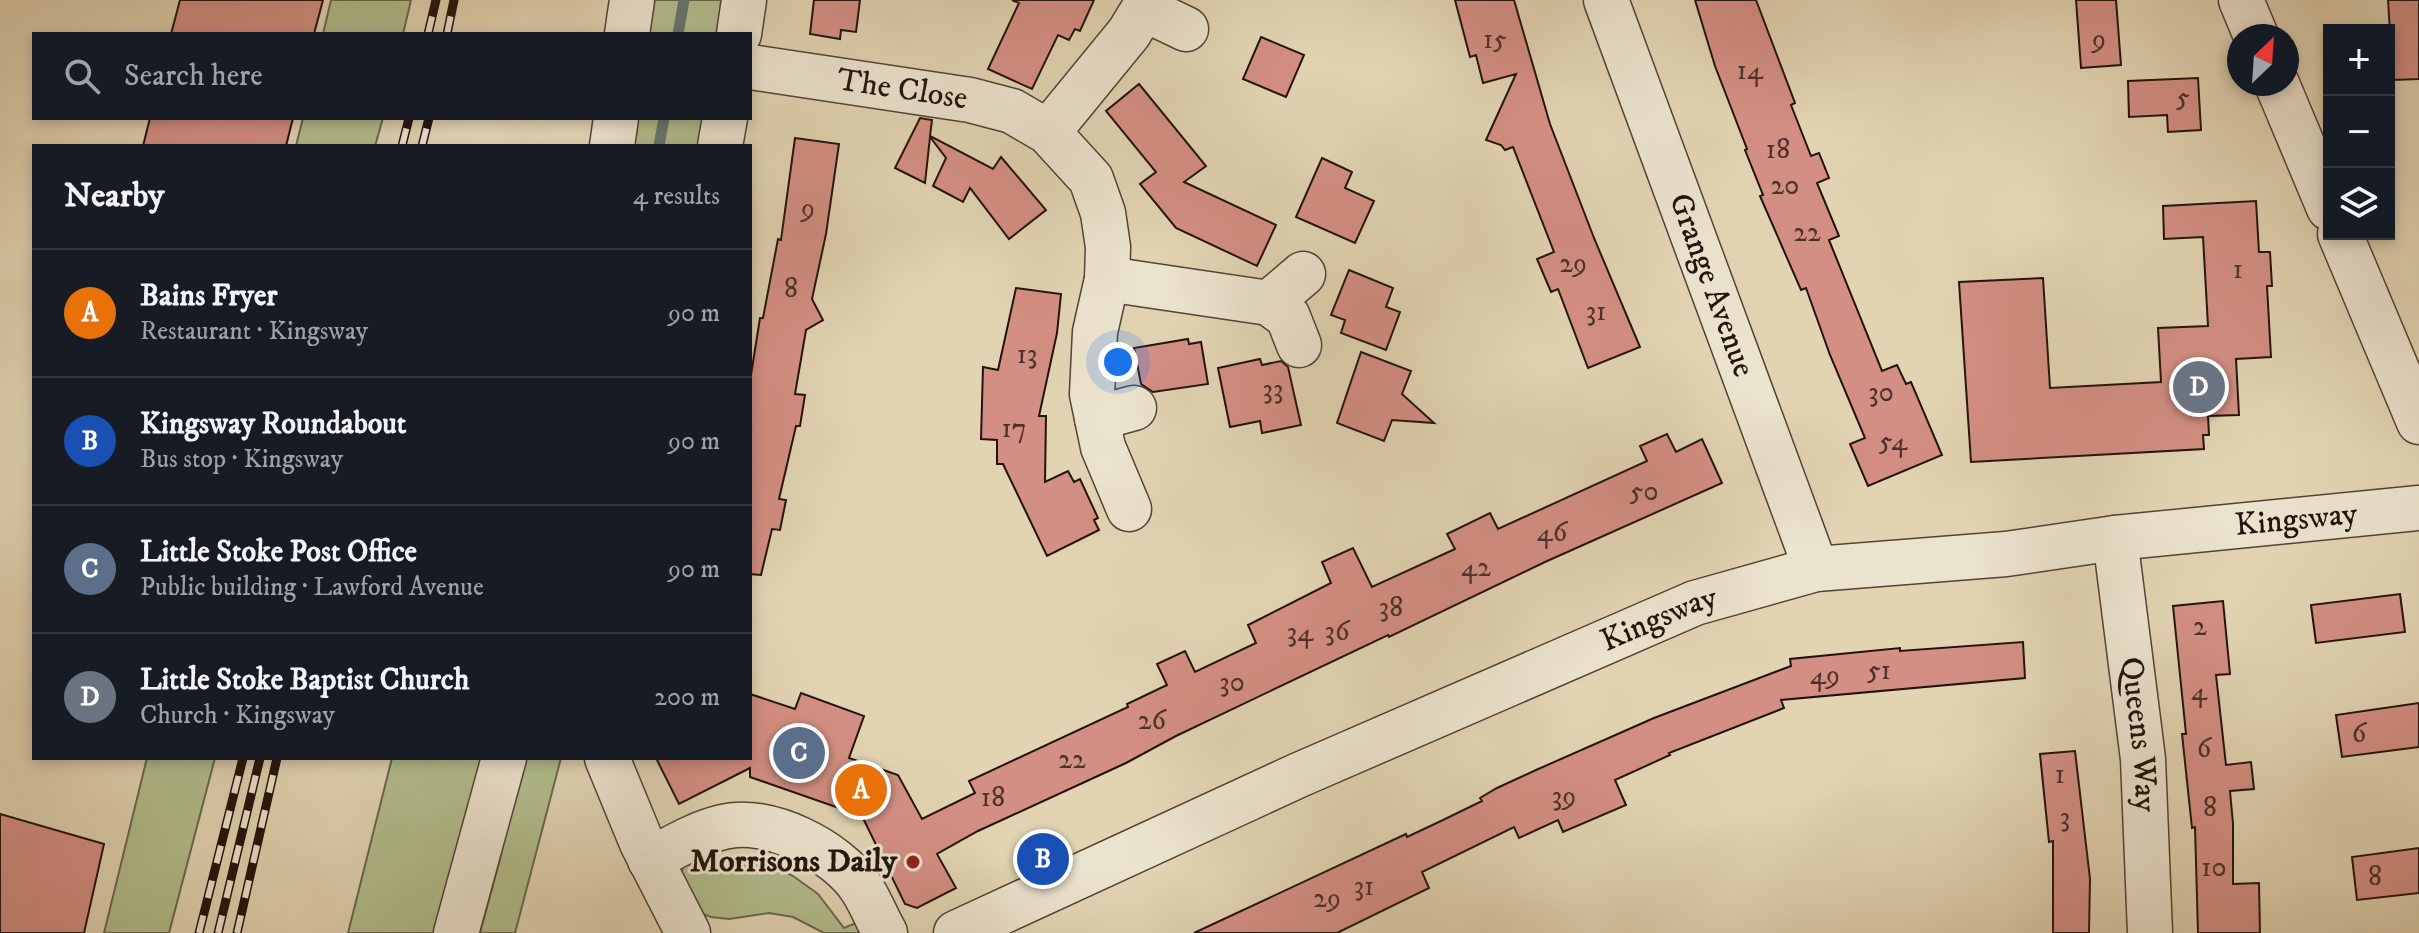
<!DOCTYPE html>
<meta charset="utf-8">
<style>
body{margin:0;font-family:"IM FELL DW Pica",serif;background:#20242c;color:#f1f3f6}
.controls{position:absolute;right:24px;top:24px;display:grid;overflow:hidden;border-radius:0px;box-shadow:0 4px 12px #0003}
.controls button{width:72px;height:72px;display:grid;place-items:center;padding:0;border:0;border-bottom:2px solid #363941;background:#171b24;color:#f1f3f6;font:40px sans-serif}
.compass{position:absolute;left:2227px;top:24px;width:72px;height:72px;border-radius:50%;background:#171b24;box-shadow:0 4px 12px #0003;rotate:25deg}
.you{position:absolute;left:1118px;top:362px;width:28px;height:28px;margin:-20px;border:6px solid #fff;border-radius:50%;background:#1a73e8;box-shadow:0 0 0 12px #1a73e833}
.badge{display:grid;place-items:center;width:52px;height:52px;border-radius:50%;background:#7c3aed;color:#fff;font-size:26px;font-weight:700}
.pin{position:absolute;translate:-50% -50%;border:4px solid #fff;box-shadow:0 2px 8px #0006}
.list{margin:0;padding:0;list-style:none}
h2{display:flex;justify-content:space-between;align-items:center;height:104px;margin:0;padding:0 32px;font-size:34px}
h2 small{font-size:26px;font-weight:400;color:#9ea1a6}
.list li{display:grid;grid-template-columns:52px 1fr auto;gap:24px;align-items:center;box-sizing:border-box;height:128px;padding:0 32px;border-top:2px solid #363941}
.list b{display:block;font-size:30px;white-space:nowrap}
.list p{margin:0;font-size:26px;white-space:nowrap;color:#9ea1a6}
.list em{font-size:26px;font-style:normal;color:#9ea1a6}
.icon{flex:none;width:44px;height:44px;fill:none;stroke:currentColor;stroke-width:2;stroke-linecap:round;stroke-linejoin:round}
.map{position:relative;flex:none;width:2419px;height:933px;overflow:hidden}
.search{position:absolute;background:#171b24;box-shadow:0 4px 12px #0003;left:32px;top:32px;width:720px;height:88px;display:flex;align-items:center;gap:20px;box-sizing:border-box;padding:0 28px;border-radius:0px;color:#9ea1a6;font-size:30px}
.panel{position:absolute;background:#171b24;box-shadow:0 4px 12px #0003;left:32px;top:144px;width:720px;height:616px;border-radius:0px}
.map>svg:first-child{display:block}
.green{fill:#b2bd8d;stroke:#6a684c;stroke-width:2}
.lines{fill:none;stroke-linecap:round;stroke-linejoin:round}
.stream{stroke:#677570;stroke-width:11}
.building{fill:#d48f84;stroke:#22130c;stroke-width:2}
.minor-casing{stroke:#524336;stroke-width:47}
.minor{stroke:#ece3ce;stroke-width:44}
.rail-casing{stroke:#22130c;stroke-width:9}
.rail{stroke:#ece3ce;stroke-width:6;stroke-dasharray:18;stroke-linecap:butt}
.poi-dot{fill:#8f2418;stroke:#ece3ce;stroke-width:3}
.labels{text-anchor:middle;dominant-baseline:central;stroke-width:6;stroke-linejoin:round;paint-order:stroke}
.number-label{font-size:28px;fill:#4e322a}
.street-label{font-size:32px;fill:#22130c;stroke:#ece3ce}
.poi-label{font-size:32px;font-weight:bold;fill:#22130c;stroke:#ece3ce;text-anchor:end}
</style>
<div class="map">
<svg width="2419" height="933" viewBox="0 0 2419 933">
<rect width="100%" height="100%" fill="#e2d4b3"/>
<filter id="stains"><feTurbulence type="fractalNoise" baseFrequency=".0025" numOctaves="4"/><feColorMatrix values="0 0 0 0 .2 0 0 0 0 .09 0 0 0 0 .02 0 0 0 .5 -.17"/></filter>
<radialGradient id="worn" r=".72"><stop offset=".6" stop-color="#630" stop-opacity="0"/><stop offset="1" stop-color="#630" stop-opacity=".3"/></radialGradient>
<path class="green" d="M331,0H411L403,34H323Z
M650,0H734L728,34H645Z
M303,118H383L375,146H296Z
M633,118H713L708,146H630Z
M147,758H215L169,933H104Z
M392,758H486L437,933H348Z
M522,758H561L515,933H480L500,859Z
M697,848L713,865L746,860L770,864L793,876L818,894L844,928L863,920V933H824L793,917L769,913L729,919L711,917L695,911L680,874L686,861Z"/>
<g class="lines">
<path class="stream" d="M678,34L684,0
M659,146L664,118"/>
</g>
<path class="building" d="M180,0H323L314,34H171Z
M814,0H860L856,32L841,30L840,39L810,34Z
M1012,0H1094L1080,31L1075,29L1069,40L1058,35L1032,89L988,69L1019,3Z
M1455,0H1514L1550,124L1594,238L1640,347L1588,368L1558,289L1551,292L1537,259L1554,252L1513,147L1505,150L1501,145L1486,140L1516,74L1483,83L1476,55L1470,57Z
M1695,0H1756L1795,103L1791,105L1811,156L1819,153L1829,178L1817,183L1839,236L1829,240L1882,371L1897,365L1906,384L1911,382L1942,455L1868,486L1850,444L1865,438L1830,355L1806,288L1801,290L1760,196L1763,195L1745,150L1747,149L1715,66Z
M2076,0H2116L2121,65L2081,68Z
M2388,0H2419V79L2393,80Z
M1261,37L1304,55L1286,97L1243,79Z
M2198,78L2201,130L2168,132L2167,115L2129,117L2128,81Z
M1139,84L1206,166L1184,182L1276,225L1257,266L1176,228L1140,184L1156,172L1106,111Z
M150,118H293L286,146H143Z
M920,118L932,120L930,136L993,169L1001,157L1046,210L1009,239L970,188L963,202L933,186L946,158L930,137L925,183L895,168Z
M795,138L839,144L826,234L812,299L823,320L806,330L795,394L805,395L800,426H796L779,499L786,500L780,530L772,529L761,575L750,574V381L760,318H763L778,239L781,240Z
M1322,158L1352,172L1345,188L1374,201L1355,243L1296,217Z
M2256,201L2259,252H2270L2272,286H2267L2271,357L2236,359L2239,415L2208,416L2209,435H2203L2204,449L1971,462L1959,282L2043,278L2050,388L2161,382L2158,328L2208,326L2203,237L2164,239L2163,206Z
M1349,270L1393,288L1386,307L1400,312L1386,350L1341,333L1345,320L1331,315Z
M1016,288L1061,294L1057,333L1039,416H1046L1045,482L1068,471L1074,482L1080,479L1098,518L1094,520L1099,530L1047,556L1003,464H997V440L981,439L983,367L998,370Z
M1188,339L1189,344L1201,342L1208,384L1153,392L1141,384L1134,348Z
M1361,352L1411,371L1402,394L1434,423L1392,420L1384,441L1337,423Z
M1260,359L1262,365L1281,361L1288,367L1301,425L1262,433L1260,421L1230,427L1218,368Z
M1667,434L1676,452L1702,439L1722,483L1545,562L1389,637L1388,635L1176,736L1126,763L978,831L937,854L956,888L917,908L905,904L862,816L750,777V768L679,804L656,758H750V694L795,709L801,693L864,716L849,758L898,775L922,819L975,793L969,781L1128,707L1127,704L1167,685L1157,664L1185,651L1195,672L1256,643L1248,625L1331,583L1322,562L1353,548L1372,587L1455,549L1447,534L1490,513L1498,529L1647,461L1640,446Z
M2400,594L2405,632L2316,643L2311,605Z
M2223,601L2230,674L2216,675L2226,765L2251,762L2254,789L2230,791L2233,824V884L2259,883L2260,933H2198L2195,827L2192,828L2182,734H2186L2173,606Z
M2023,642L2025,678L1781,700L1784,708L1669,753L1670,755L1615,780L1626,805L1563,832L1558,820L1519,838L1514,827L1422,872L1429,888L1337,933H1194L1406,834L1407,837L1443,820L1482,801L1480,798L1497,788L1536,770L1654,718L1791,666L1790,659L1900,648V651Z
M2419,703V747L2342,757L2336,715Z
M2075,751L2090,879L2089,933H2053V841L2049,842L2040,754Z
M0,814L104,844L84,933H0Z
M2419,848V893L2357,900L2352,857Z"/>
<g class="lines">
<defs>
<g id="minor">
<path id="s1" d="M1606,0L1816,569"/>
<path d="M2241,0L2256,36"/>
<path d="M1144,9L1186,29"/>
<path d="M627,34L632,0"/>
<path d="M739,34L744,0"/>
<path id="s2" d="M750,67L970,100L1012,111L1048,132L1091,179L1103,213L1108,247L1107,279L1095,332L1092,394L1103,447L1129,509"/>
<path d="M2277,84L2329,208"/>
<path d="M1048,132L1129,33L1149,0"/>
<path d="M612,146L616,118"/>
<path d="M720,146L725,118"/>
<path d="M2340,234L2419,422"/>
<path d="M1107,279L1269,303L1288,317L1299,345"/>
<path d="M1269,303L1303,274"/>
<path d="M1097,418L1134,408"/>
<path id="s3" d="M2115,538L2143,759L2150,933"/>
<path d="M607,758L642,843L688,933"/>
<path d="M650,860C674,847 697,833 723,827C767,815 838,851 862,889C871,903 877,919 885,933"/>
<path d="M456,933L504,758"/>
<path id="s4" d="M956,933L1299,775L1695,603L1816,569L2006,554L2115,538L2419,508"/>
</g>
</defs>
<use href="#minor" class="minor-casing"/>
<use href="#minor" class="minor"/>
<defs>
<path id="rail" d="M428,34L436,0
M447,34L454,0
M402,146L409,118
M422,146L429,118
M199,933L243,758
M218,933L260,758
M237,933L277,758"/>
</defs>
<use href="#rail" class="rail-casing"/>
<use href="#rail" class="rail"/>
</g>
<circle class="poi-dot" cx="913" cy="862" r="8"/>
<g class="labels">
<g class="number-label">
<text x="1495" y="39">15</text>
<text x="2099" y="39">9</text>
<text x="1750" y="70">14</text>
<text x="2183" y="97">5</text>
<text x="1778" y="149">18</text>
<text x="1785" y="185">20</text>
<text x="808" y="208">9</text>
<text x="1807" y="232">22</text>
<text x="1573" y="263">29</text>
<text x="2238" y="269">1</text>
<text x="791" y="288">8</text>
<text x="1596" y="311">31</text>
<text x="1027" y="354">13</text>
<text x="1273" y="389">33</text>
<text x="1881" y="392">30</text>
<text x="1014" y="428">17</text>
<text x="1893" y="441">54</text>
<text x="1644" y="491">50</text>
<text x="1552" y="532">46</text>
<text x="1476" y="567">42</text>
<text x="1391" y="607">38</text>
<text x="2200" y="626">2</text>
<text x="1337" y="631">36</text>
<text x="1300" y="632">34</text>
<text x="1879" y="670">51</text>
<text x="1825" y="675">49</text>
<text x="1232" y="682">30</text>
<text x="2199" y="691">4</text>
<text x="1152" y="720">26</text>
<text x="2359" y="733">6</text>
<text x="2204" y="748">6</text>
<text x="1072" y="759">22</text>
<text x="2060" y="774">1</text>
<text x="1564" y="796">39</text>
<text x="993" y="797">18</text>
<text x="2210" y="807">8</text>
<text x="2065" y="817">3</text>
<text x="2214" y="867">10</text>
<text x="2375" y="876">8</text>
<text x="1364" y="886">31</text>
<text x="1327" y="898">29</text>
</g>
<g class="street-label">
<text stroke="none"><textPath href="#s2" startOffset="154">The Close</textPath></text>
<text stroke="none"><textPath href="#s1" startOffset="304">Grange Avenue</textPath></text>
<text stroke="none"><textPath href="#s4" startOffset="1418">Kingsway</textPath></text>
<text stroke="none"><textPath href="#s4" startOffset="770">Kingsway</textPath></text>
<text stroke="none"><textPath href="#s3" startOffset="198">Queens Way</textPath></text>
</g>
<g class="poi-label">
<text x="897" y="862">Morrisons Daily</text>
</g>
</g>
<rect width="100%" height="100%" filter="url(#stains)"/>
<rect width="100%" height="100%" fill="url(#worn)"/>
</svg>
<div class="controls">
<button>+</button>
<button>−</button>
<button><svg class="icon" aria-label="layers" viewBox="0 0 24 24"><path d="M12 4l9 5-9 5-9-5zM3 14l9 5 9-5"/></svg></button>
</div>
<svg class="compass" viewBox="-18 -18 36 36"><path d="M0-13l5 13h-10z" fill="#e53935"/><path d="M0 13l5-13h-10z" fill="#9ea1a6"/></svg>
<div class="you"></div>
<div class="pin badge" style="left:861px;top:790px;background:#e8710a">A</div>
<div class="pin badge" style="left:1043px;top:859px;background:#1a4fb4">B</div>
<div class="pin badge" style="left:799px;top:753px;background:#5c6f8a">C</div>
<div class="pin badge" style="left:2199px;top:387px;background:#6b7280">D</div>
<div class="search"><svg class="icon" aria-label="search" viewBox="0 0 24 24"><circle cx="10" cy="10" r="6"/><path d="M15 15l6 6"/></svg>Search here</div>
<section class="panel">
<h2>Nearby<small>4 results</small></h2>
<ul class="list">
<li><span class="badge" style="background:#e8710a">A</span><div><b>Bains Fryer</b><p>Restaurant · Kingsway</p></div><em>90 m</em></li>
<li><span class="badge" style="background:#1a4fb4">B</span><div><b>Kingsway Roundabout</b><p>Bus stop · Kingsway</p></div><em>90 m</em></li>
<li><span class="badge" style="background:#5c6f8a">C</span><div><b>Little Stoke Post Office</b><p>Public building · Lawford Avenue</p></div><em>90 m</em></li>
<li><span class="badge" style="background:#6b7280">D</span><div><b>Little Stoke Baptist Church</b><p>Church · Kingsway</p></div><em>200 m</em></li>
</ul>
</section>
</div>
